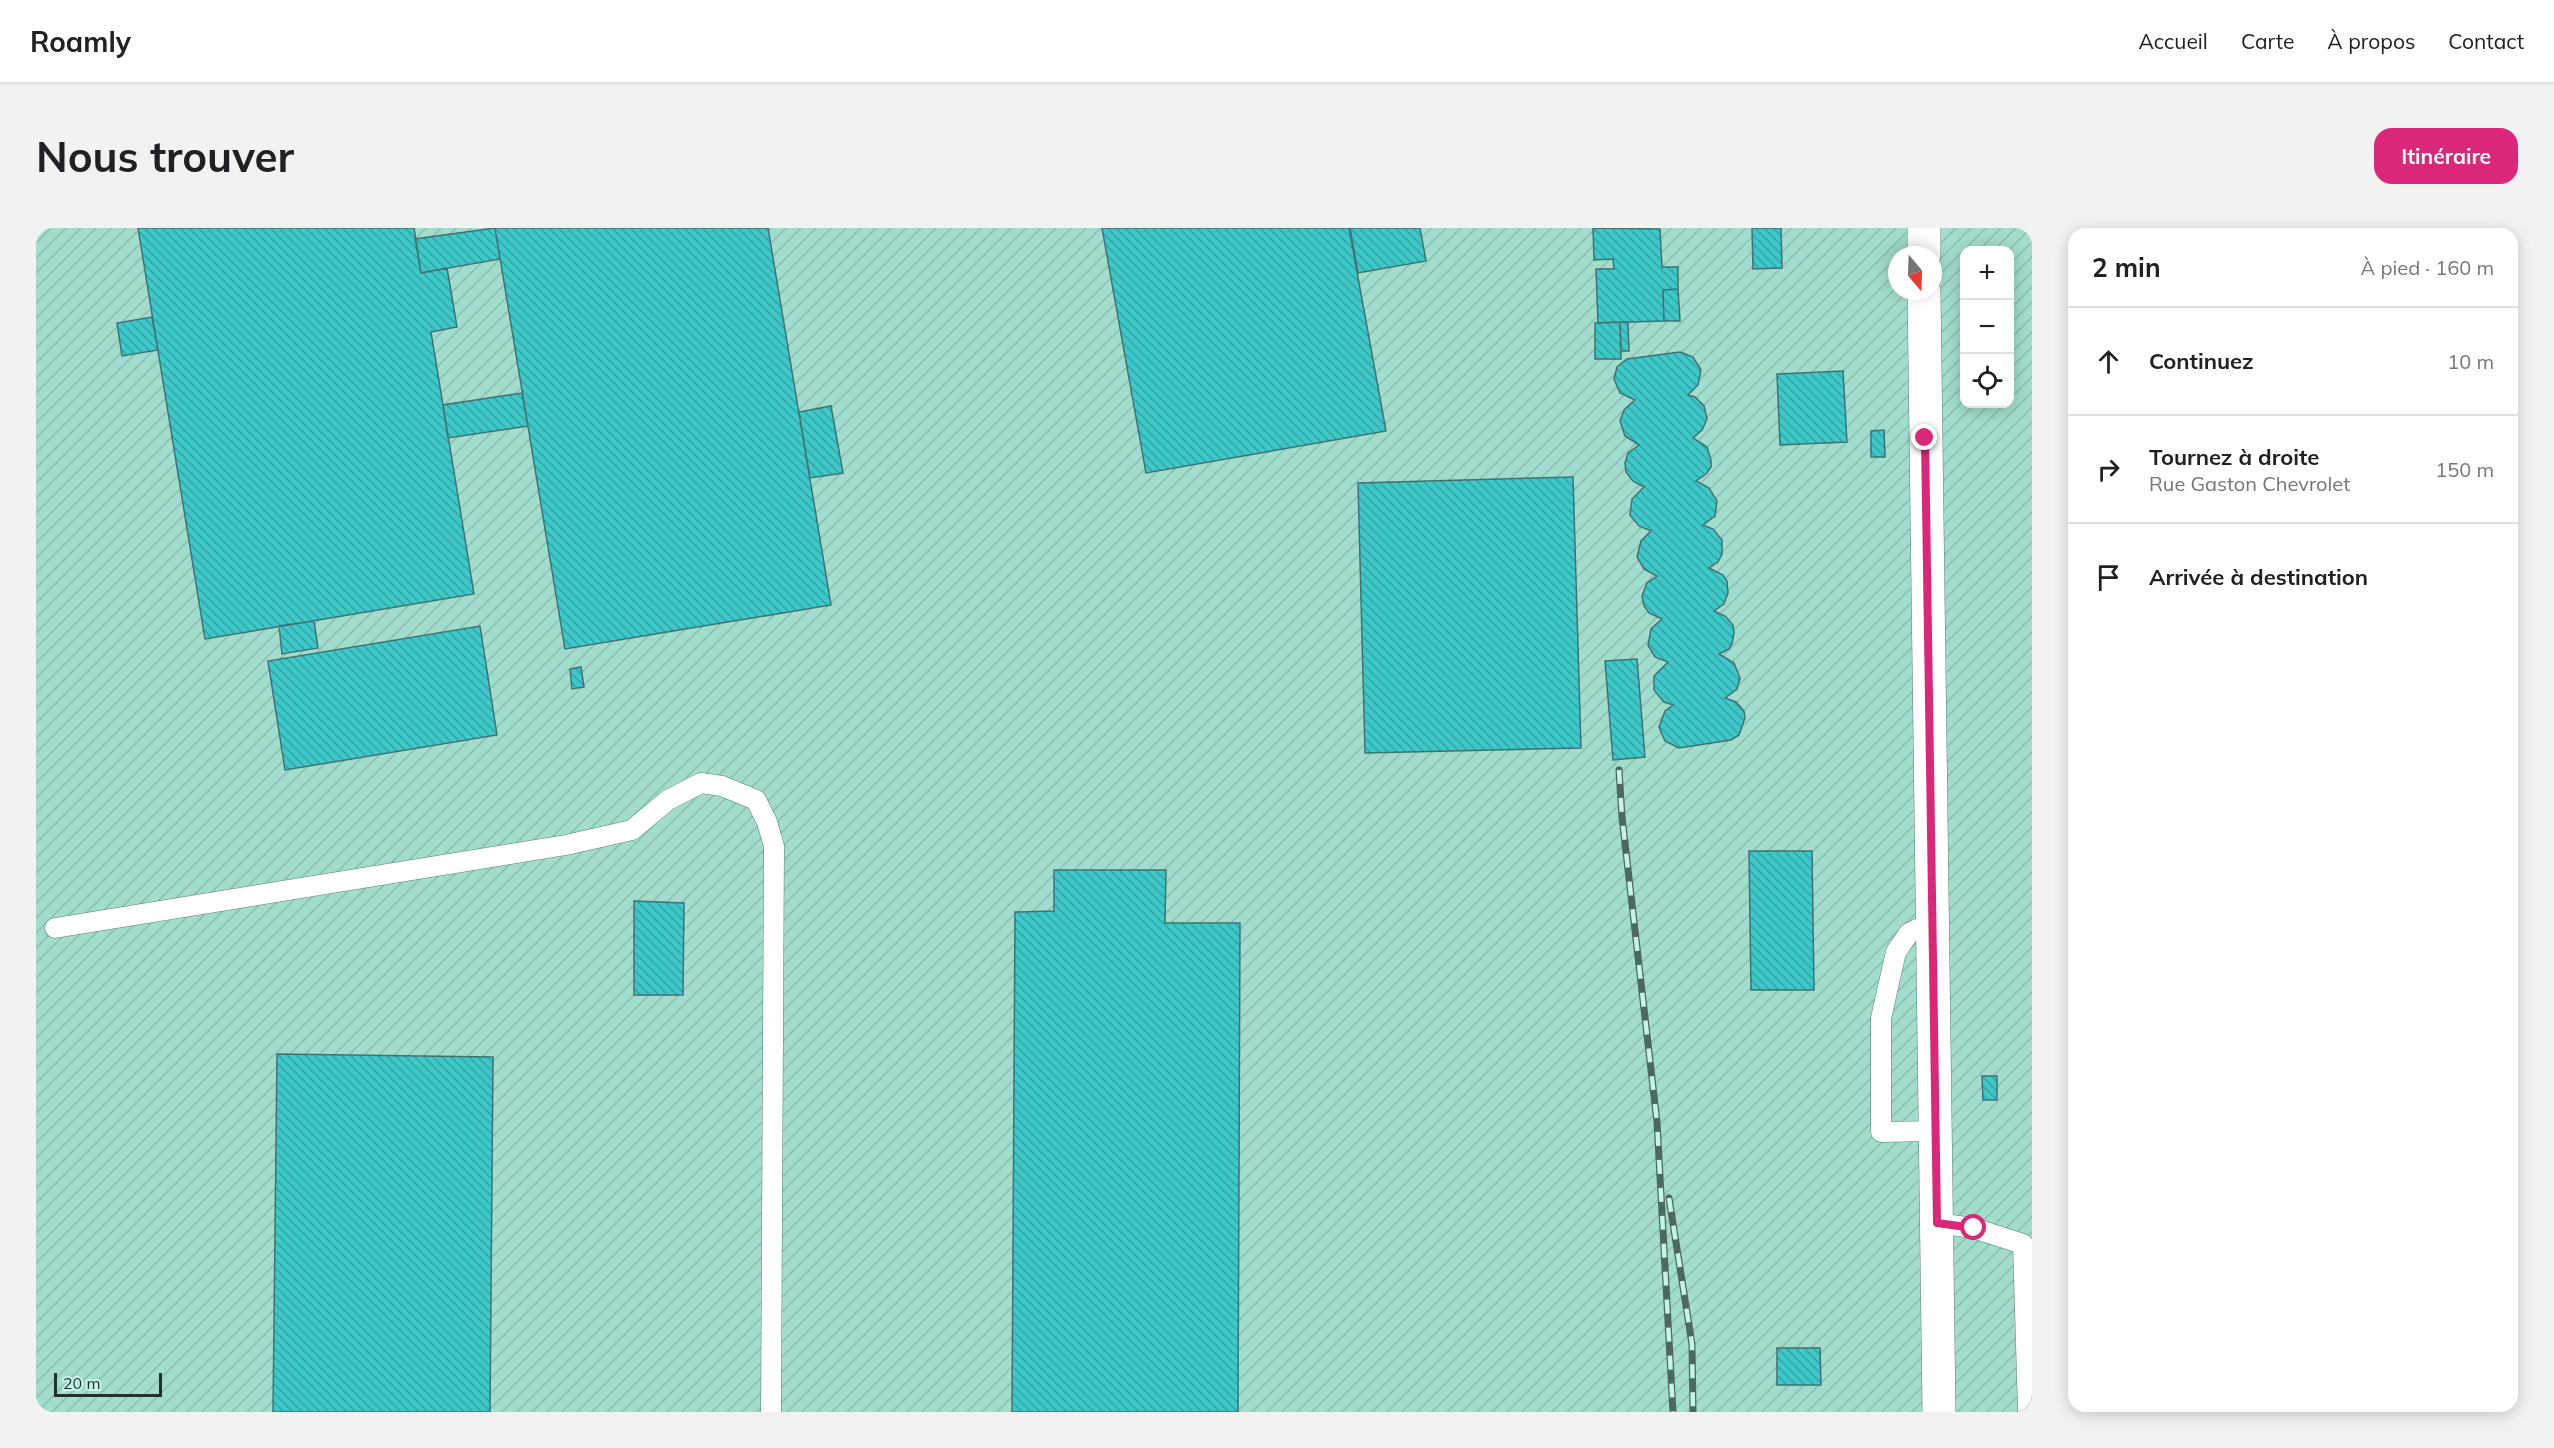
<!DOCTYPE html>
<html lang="fr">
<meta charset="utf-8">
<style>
body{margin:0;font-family:Mulish,sans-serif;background:#f2f2f2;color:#202124}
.controls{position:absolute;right:18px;top:18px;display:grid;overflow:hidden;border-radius:12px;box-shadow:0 3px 15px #0003}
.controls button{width:54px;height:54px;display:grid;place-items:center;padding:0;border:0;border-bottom:2px solid #e0e0e0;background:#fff;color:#202124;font:30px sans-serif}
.compass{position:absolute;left:1852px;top:18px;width:54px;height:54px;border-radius:50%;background:#fff;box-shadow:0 3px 15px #0003;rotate:161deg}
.scale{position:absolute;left:18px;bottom:15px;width:108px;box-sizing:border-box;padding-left:6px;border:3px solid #1f322d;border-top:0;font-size:16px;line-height:21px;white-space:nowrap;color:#1f322d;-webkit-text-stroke:4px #c3f5e7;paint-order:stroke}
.stop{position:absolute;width:18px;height:18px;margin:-14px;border:4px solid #db2777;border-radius:50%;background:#fff}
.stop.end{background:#db2777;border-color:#fff;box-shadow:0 2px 6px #0008}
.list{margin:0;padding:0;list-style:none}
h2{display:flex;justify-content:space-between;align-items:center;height:78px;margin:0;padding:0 24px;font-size:26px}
h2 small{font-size:20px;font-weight:400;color:#757577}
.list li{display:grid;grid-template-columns:39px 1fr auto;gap:18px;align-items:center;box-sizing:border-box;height:108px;padding:0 24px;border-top:2px solid #e0e0e0}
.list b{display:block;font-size:22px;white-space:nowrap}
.list p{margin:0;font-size:20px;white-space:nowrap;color:#757577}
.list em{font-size:20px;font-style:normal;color:#757577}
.icon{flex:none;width:33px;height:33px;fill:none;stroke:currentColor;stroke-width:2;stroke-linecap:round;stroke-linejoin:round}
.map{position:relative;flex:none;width:1996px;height:1184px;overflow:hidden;border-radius:18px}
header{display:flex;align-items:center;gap:36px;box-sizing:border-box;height:84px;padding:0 30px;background:#fff;border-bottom:2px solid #e0e0e0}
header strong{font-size:28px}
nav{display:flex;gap:33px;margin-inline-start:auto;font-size:21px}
.intro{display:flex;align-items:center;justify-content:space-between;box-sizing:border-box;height:144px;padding:0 36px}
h1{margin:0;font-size:42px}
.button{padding:15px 27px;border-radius:18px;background:#db2777;color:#fff;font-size:21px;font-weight:700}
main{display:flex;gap:36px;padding:0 36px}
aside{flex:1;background:#fff;border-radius:18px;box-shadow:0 3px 15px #0003}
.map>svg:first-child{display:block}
.industrial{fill:url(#industrial-furrows);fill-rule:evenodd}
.building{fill:url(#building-back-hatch);stroke:#407273;stroke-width:1.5}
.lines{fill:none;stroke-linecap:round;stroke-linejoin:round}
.lane-casing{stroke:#518074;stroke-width:21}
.street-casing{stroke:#518074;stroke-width:34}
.lane{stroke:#fff;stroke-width:20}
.street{stroke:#fff;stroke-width:33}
.rail-casing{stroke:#4c6861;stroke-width:7}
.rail{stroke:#c3f5e7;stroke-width:4.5;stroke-dasharray:14;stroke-linecap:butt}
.route{stroke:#db2777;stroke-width:8}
</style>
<header>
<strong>Roamly</strong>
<nav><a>Accueil</a><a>Carte</a><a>À propos</a><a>Contact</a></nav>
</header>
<div class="intro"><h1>Nous trouver</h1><a class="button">Itinéraire</a></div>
<main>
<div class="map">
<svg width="1996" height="1184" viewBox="0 0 1996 1184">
<defs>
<pattern id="industrial-furrows" width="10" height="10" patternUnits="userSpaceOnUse" patternTransform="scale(1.5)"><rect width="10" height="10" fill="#a1dccc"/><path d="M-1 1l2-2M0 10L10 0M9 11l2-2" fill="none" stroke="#8abdb0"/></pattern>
<pattern id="building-back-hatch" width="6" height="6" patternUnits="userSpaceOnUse" patternTransform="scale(1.5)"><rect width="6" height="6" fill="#3dc8ca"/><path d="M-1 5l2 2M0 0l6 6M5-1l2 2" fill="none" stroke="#33a3a4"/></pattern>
</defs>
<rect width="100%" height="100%" fill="#b6e8da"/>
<path class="industrial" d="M0,0H1996V1184H0ZM1928,22H1974V176H1928ZM1861,27H1897V63H1861Z"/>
<path class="building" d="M102,0H378L385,45L411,40L421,99L395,104L438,366L169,411Z
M459,0L464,31L385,45L379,11Z
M459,0H732L795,377L529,421Z
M1066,0H1313L1350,203L1110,245Z
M1314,0H1384L1390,33L1322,45Z
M1557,0L1624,1L1626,39H1642V61L1627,62L1628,93L1562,95L1560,41H1578L1577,31L1558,32Z
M1716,0H1745L1746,40L1717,41Z
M1642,61L1644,93H1628L1627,62Z
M116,89L122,122L86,128L81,95Z
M1584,94L1585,131H1559V95Z
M1584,94H1592L1593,123H1585Z
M1644,124L1657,129L1665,142L1662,157L1652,167L1659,169L1668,178L1671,191L1666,202L1657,210L1671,219L1675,232V239L1670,246L1660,253L1673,260L1681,273L1679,288L1667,297L1677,301L1686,312V326L1682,334L1673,340L1687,347L1691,353L1692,365L1688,376L1678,383L1689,388L1697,397L1698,405L1696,416L1693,421L1683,426L1698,435L1704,450L1701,461L1689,470L1700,474L1708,483L1709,490L1703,507L1695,512L1643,520L1629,513L1623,499L1629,483L1637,477L1628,474L1618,462V448L1632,434L1619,429L1612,417L1615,401L1626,391L1613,385L1608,378L1606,368L1611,355L1621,348L1608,341L1601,329L1605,313L1615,303L1603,298L1594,287L1596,271L1608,259L1597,253L1590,244L1589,235L1592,225L1603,217L1589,208L1584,193L1588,182L1599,172L1584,165L1578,151L1581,139L1591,131Z
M1807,143L1811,214L1744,217L1741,146Z
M486,165L492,198L412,210L407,177Z
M795,178L807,245L774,250L763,184Z
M1848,202L1849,229H1835V203Z
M1537,249L1545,520L1329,525L1322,255Z
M278,393L282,420L246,426L243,398Z
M444,398L461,507L249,542L232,433Z
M1601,431L1609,529L1577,532L1569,433Z
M545,439L548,459L536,461L534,441Z
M1713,623H1776L1778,762H1715Z
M1018,642H1130L1129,695H1204L1202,1184H976L979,684L1018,683Z
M598,673L648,675L647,767H598Z
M241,826L457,829L454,1184H237Z
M1946,848H1961V872H1947Z
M1741,1120H1784L1785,1157H1741Z"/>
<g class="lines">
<defs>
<path id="lane" d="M1896,694L1873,705L1860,724L1845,790V904L1899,903
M19,700L530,617L596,602L632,572L665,555L686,558L720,572L731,594L738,618L735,1184
M1901,995L1937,1000L1987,1016L1992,1184"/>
<path id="street" d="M1888,0V27
M1888,63L1903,1184"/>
</defs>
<use href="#lane" class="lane-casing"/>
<use href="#street" class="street-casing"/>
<use href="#lane" class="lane"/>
<use href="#street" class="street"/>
<defs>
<path id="rail" d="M1583,542L1586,589L1621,894L1637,1184
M1633,970L1656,1116L1657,1184"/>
</defs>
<use href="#rail" class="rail-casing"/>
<use href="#rail" class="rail"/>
</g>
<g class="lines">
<path class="route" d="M1889,210L1901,995L1938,1000"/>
</g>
</svg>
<div class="controls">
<button>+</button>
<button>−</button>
<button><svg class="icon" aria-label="locate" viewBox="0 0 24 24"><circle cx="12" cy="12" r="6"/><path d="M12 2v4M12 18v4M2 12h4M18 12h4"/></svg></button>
</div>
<svg class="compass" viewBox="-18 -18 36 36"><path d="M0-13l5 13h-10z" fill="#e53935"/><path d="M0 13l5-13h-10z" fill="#757577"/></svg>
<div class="scale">20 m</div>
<div class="stop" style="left:1938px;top:1000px"></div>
<div class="stop end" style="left:1889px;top:210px"></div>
</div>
<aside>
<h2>2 min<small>À pied · 160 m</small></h2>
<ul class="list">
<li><svg class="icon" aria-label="ahead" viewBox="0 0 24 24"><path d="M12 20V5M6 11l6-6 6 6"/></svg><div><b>Continuez</b></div><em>10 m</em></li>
<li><svg class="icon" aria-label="right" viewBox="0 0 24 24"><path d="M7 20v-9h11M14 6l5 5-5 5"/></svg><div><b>Tournez à droite</b><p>Rue Gaston Chevrolet</p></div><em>150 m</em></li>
<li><svg class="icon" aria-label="arrive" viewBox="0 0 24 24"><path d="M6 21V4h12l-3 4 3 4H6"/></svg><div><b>Arrivée à destination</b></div></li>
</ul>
</aside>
</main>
